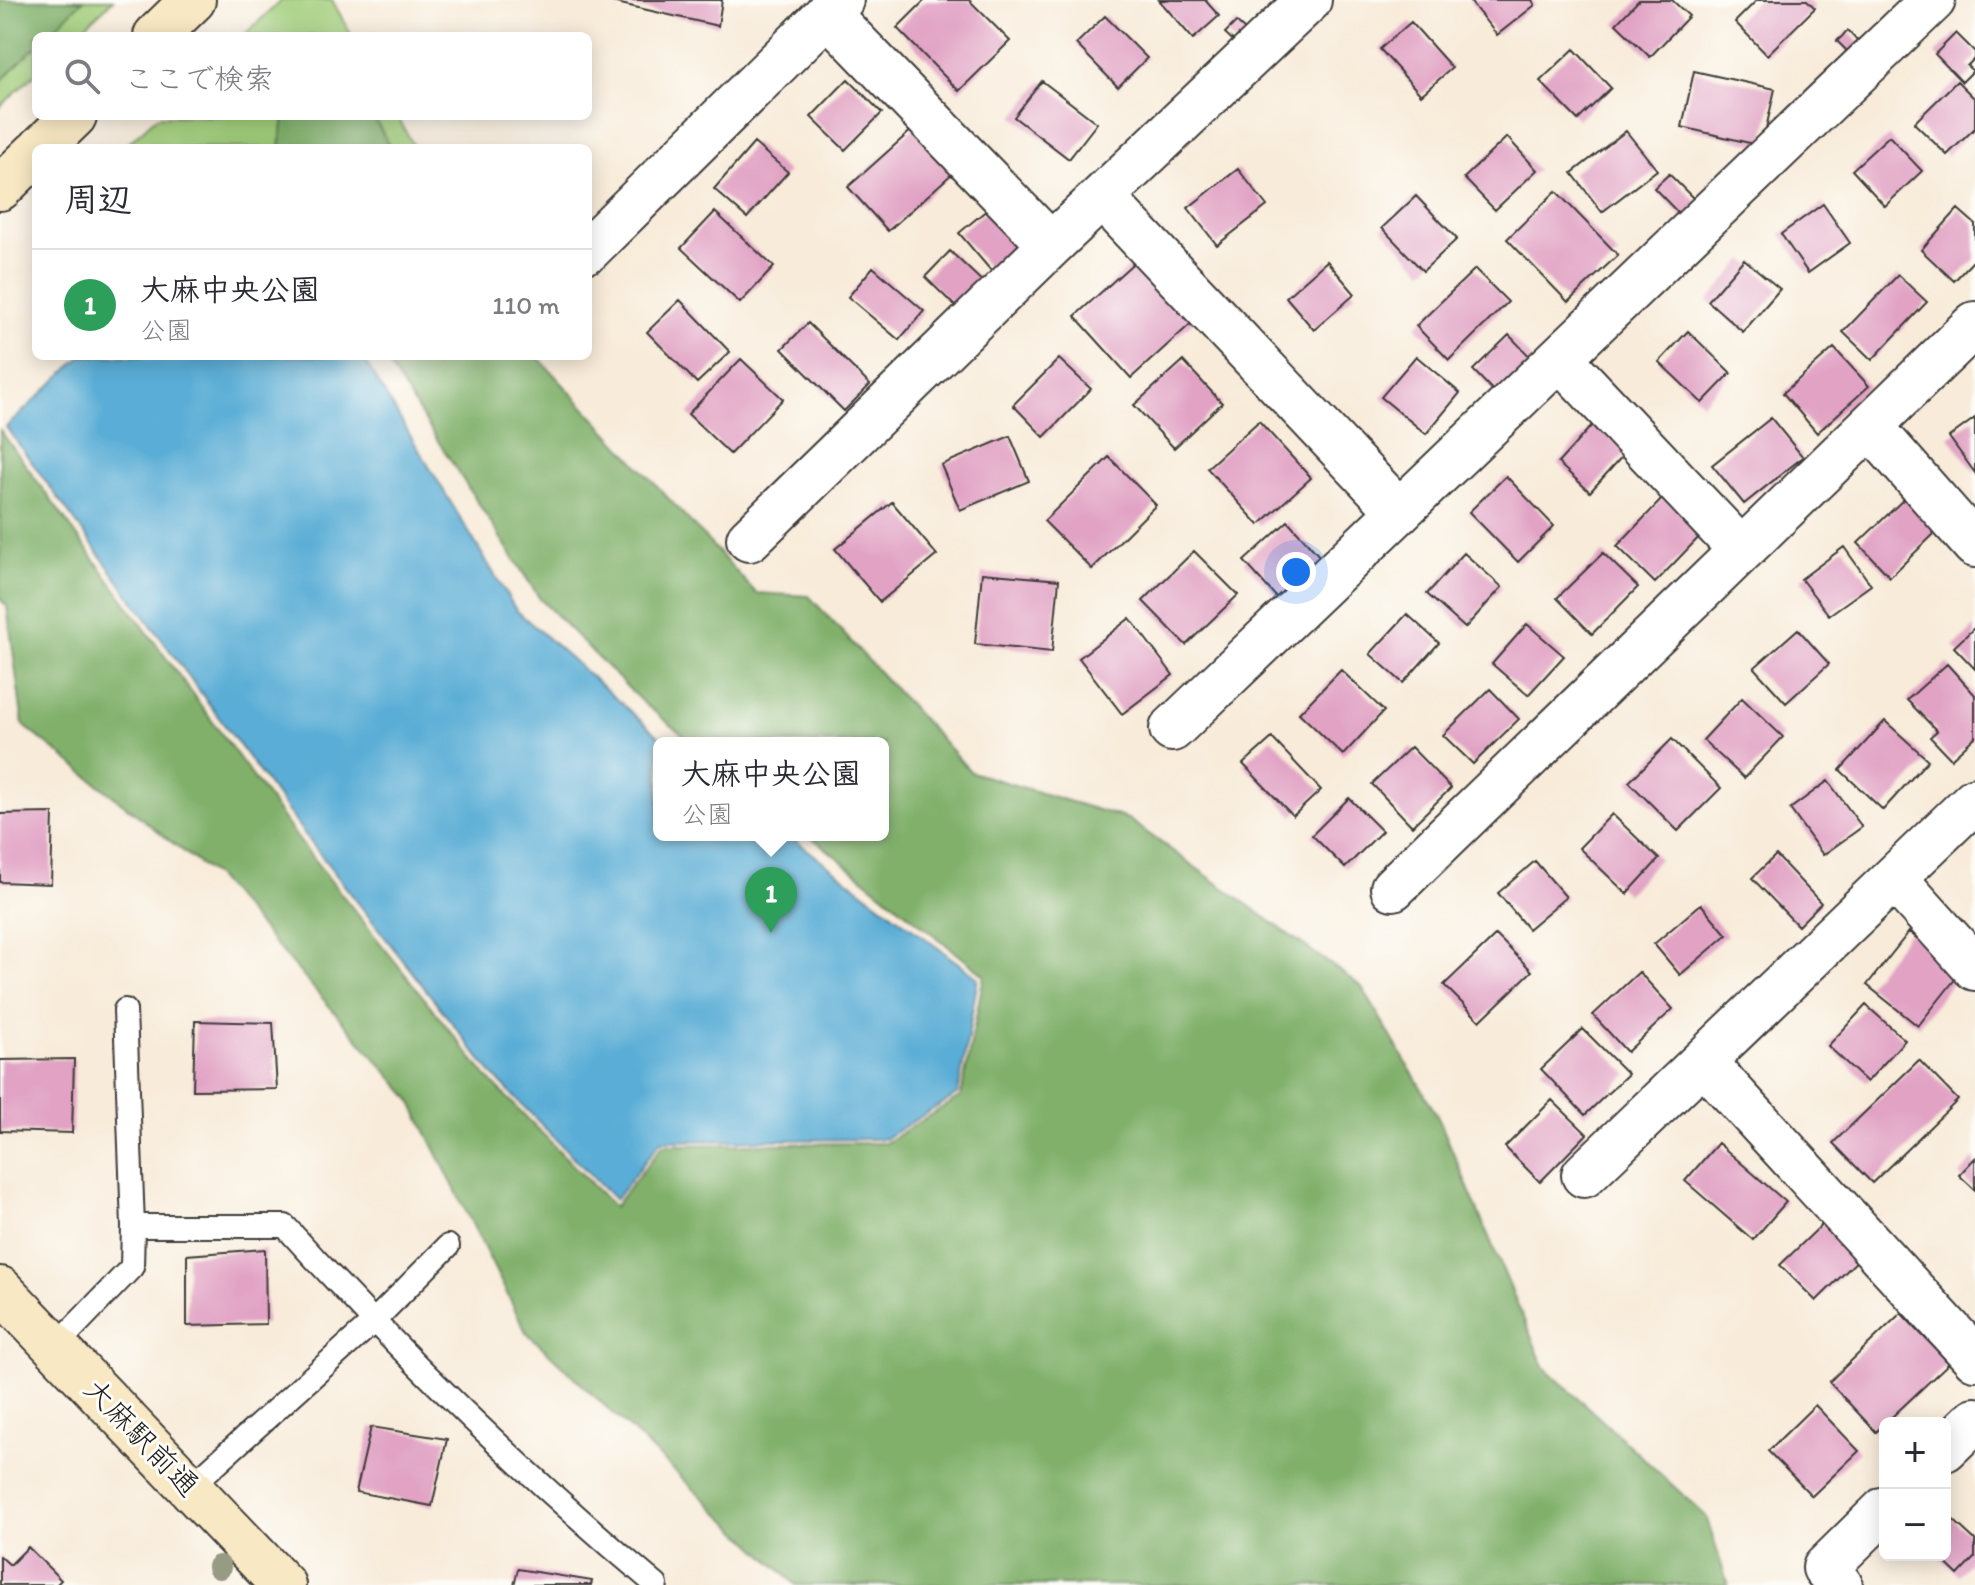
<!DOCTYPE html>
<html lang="ja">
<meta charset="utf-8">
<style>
body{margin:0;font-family:Itim,"Klee One",sans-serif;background:#f7f7f7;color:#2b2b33}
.controls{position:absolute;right:24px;bottom:24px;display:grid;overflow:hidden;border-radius:12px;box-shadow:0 4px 20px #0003}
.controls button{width:72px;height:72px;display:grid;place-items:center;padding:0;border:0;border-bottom:2px solid #e1e1e2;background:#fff;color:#2b2b33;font:40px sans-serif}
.you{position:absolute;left:1296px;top:572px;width:28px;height:28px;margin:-20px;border:6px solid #fff;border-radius:50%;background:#1a73e8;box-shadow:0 0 0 12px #1a73e833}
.badge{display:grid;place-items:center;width:52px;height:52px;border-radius:50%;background:#0f766e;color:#fff;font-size:26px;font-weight:700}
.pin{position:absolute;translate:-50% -66px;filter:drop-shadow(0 2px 4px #0008)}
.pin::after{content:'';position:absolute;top:42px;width:28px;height:24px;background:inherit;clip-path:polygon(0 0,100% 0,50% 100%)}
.popup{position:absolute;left:653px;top:737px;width:236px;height:104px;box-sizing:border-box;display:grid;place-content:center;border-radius:12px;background:#fff;filter:drop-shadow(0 2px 6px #0005);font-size:26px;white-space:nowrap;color:#7c7c81}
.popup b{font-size:30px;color:#2b2b33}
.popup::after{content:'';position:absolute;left:50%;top:100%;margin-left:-16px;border:16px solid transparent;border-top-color:#fff}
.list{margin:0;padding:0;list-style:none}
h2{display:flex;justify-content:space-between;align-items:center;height:104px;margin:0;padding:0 32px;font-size:34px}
h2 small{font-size:26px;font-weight:400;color:#7c7c81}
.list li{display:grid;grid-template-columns:52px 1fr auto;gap:24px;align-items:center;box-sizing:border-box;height:112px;padding:0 32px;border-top:2px solid #e1e1e2}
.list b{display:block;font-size:30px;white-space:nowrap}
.list p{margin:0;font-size:26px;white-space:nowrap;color:#7c7c81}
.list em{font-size:26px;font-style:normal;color:#7c7c81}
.icon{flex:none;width:44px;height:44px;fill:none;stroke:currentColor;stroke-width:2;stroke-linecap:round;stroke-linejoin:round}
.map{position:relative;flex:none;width:1975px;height:1585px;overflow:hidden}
.search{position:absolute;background:#fff;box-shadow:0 4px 20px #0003;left:32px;top:32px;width:560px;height:88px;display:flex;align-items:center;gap:20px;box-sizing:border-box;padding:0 28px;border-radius:12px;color:#7c7c81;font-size:30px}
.panel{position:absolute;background:#fff;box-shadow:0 4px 20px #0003;left:32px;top:144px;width:560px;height:216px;border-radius:12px}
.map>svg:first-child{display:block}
.green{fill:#a0cd7a;stroke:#5e744b;stroke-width:2}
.forest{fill:#80b06a;stroke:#4e6643;stroke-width:2}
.water{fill:#5aadd6;stroke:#3b6479;stroke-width:2}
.building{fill:#e1a2c4}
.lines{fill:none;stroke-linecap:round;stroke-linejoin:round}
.lane-casing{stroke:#3d3b38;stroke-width:26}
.street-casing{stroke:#3d3b38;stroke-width:48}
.secondary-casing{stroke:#3d3b38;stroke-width:48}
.lane{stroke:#fff;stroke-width:22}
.street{stroke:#fff;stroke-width:44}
.secondary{stroke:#f8e8c3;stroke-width:44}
.tree{fill:#989b83}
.labels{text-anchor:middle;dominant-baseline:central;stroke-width:6;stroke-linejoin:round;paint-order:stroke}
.street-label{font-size:30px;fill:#1c1c1c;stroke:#fdfcf7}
</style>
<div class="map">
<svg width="1975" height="1585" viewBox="0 0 1975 1585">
<rect width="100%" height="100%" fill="#fdfcf7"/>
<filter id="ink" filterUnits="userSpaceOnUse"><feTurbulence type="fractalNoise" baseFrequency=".0125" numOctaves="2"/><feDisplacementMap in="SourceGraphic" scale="16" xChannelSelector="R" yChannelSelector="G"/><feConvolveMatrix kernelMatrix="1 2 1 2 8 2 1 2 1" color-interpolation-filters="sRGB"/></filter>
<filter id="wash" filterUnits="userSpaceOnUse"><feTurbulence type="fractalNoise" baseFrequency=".006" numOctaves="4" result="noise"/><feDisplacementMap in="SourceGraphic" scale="32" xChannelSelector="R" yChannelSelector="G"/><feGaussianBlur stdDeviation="1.8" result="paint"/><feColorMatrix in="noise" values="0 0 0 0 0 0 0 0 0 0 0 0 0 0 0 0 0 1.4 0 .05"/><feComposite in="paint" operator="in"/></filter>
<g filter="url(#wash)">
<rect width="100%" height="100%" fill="#f8ebd9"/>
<path class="green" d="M0,0H113L75,36H36V73L0,107Z
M282,0H332L352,36H243Z
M158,116H397L415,148H123Z"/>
<path class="forest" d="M0,0H83L47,36H36V46L0,82Z
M284,116H373L391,148H280Z
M383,356H537L756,593L809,596L971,772L1128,819L1362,987L1438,1117L1544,1367L1706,1516L1728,1585H796L526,1332L409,1097L216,877L23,725L7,606L0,599V430L304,847L487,1077L614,1207L663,1145L885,1143L961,1096L984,975L809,835H883V743H693L641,701L540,599Z"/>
<path class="water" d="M82,356H362L516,610L666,743H659V835H788L978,978L958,1094L884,1139L661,1141L615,1200L492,1074L308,839L6,427Z"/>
<g id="blocks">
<path class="building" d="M603,0H722L718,26Z
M925,0H969L1010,41L959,91L897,28Z
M1159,0H1205L1219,16L1193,39Z
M1469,0H1532L1535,5L1497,35Z
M1639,0H1672L1689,16L1650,57L1616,24Z
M1757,0H1807L1815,8L1767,55L1735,22Z
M1105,16L1147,58L1118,87L1076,44Z
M1236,22L1254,38L1243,50L1225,33Z
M1411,22L1452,68L1421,95L1380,49Z
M1848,31L1862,46L1852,56L1837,41Z
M1956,33L1975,52V58L1967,66L1973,71L1962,82L1935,54Z
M1574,49L1611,88L1578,120L1540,81Z
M1694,71L1775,89L1762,146L1682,127Z
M848,79L882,113L845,150L811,117Z
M1042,81L1097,123L1069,159L1014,117Z
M1957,81L1975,99V128L1947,155L1914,123Z
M914,128L954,172L888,231L848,187Z
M1626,131L1657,170L1602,212L1572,173Z
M1889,136L1922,171L1885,206L1852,170Z
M1507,137L1537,170L1495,210L1464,178Z
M754,143L788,172L747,218L714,189Z
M1238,169L1267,206L1217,245L1188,208Z
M1669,174L1701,206L1686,221L1654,188Z
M1556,191L1618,255L1568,302L1507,239Z
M1416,196L1457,239L1423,271L1382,228Z
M994,204L1028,243L993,273L959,233Z
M1823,204L1850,243L1808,273L1781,234Z
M1958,209L1975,224V259L1954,281L1921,250Z
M715,212L774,267L740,303L681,248Z
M950,251L987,286L961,312L925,277Z
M1140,257L1196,319L1131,378L1075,316Z
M1744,259L1780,289L1743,332L1708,301Z
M1327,261L1355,294L1314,330L1286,297Z
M873,267L924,311L899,340L848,297Z
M1475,269L1508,302L1449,360L1416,326Z
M1898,275L1927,302L1872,360L1843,332Z
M680,300L730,352L697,383L647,332Z
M808,323L870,385L844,411L782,349Z
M1688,331L1731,373L1702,403L1659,362Z
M1509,335L1537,364L1501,399L1473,370Z
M1834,348L1869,386L1817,433L1783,393Z
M1416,356L1460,393L1426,434L1381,397Z
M741,359L783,399L730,454L688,414Z
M1059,359L1091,389L1044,437L1013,405Z
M1183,361L1222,403L1174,448L1134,405Z
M1771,418L1803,457L1744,504L1712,465Z
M1975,418V473L1949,437Z
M1259,421L1311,478L1259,525L1207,468Z
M1594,423L1626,452L1590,492L1558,463Z
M1010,436L1029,481L960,510L941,465Z
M1109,457L1156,505L1092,569L1044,521Z
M1506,476L1554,526L1518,562L1469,512Z
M1665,496L1703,533L1655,583L1617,546Z
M1905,498L1937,531L1890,577L1858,543Z
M892,502L937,555L880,602L835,549Z
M1288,521L1329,567L1285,607L1244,561Z
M1844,547L1871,585L1829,615L1801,579Z
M1194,551L1238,595L1186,645L1143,601Z
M1464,553L1502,587L1465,628L1427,594Z
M1603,553L1638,587L1592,634L1557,598Z
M982,573L1059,580L1052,652L975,644Z
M1407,614L1439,643L1403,683L1370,654Z
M1130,618L1173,675L1122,714L1079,658Z
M1527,624L1564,656L1528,695L1492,664Z
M1975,627V669L1954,647Z
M1798,629L1829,664L1786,703L1754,668Z
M1947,664L1975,695V737L1951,759L1930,737L1937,731L1907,700Z
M1341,670L1384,711L1343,755L1299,713Z
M1490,689L1519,719L1473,764L1443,735Z
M1742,698L1783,737L1744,778L1703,740Z
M1885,721L1928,760L1883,810L1840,770Z
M1272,738L1321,790L1293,816L1243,764Z
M1672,739L1721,788L1678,831L1629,782Z
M1411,747L1451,788L1412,826L1372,784Z
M1828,781L1862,827L1823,855L1790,809Z
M1349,798L1382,831L1345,868L1312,835Z
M53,813L51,884L0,882V814Z
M1612,814L1659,859L1627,894L1579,848Z
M1776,855L1821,903L1798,926L1752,878Z
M1535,861L1566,897L1528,929L1498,893Z
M1701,904L1727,935L1680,975L1654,944Z
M1909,932L1960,973L1918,1026L1867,985Z
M1496,935L1532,971L1480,1021L1444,985Z
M1639,972L1673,1009L1627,1052L1593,1015Z
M1866,1005L1905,1040L1867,1082L1828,1046Z
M195,1021L273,1023L277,1089L193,1090Z
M1583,1029L1628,1074L1585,1115L1541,1069Z
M74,1059L72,1133L0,1131V1060Z
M1919,1060L1958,1100L1872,1183L1833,1143Z
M1552,1100L1587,1134L1540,1182L1505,1147Z
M1718,1143L1786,1202L1753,1240L1685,1181Z
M1975,1158V1190L1959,1175Z
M1833,1214L1868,1250L1816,1301L1780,1265Z
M265,1249L266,1324L187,1326V1255Z
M1901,1313L1949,1363L1876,1432L1829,1382Z
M1815,1405L1859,1451L1812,1496L1768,1451Z
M371,1427L447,1439L432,1506L356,1492Z
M1948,1515L1975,1540V1557L1958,1575L1937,1555H1945V1518Z
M28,1547L61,1580L56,1585H0V1556L10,1565Z
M518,1569L592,1581L591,1585H514Z"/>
</g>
</g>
<g filter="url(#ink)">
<use href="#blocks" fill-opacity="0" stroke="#3d3b38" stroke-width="2"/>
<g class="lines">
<defs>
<path id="lane" d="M133,1226H285C400,1353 525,1475 656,1585
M55,1347L132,1267L133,1226L125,1010
M190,1487L373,1322L448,1246"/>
<path id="street" d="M827,13L1051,245
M1102,197L1399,511
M588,250L841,0
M1560,358L1741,550
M1870,426L1975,545
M749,539L1051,245L1309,0
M1172,729L1933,0
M1894,878L1975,968
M1393,888L1975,324
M1703,1061L1975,1358
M1584,1175L1975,800
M1945,1449L1975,1420
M1840,1585L1825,1568L1885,1509"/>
<path id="secondary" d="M156,36L193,0
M41,148L74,116
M0,188L36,153
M0,1289L283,1585"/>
</defs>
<use href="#lane" class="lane-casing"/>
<use href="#street" class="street-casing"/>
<use href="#secondary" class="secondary-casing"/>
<use href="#lane" class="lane"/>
<use href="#street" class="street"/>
<use href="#secondary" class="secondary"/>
</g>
<circle class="tree" cx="219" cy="1567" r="12"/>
</g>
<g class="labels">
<g class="street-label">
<text transform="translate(142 1437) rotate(46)">大麻駅前通</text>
</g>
</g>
</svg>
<div class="controls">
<button>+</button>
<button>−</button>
</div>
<div class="you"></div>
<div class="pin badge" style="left:771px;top:933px;background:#2e9e5b">1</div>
<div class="popup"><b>大麻中央公園</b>公園</div>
<div class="search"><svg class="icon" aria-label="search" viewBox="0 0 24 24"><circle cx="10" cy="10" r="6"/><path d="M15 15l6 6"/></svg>ここで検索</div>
<section class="panel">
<h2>周辺<small></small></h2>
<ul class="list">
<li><span class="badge" style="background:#2e9e5b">1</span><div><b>大麻中央公園</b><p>公園</p></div><em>110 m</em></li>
</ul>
</section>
</div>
